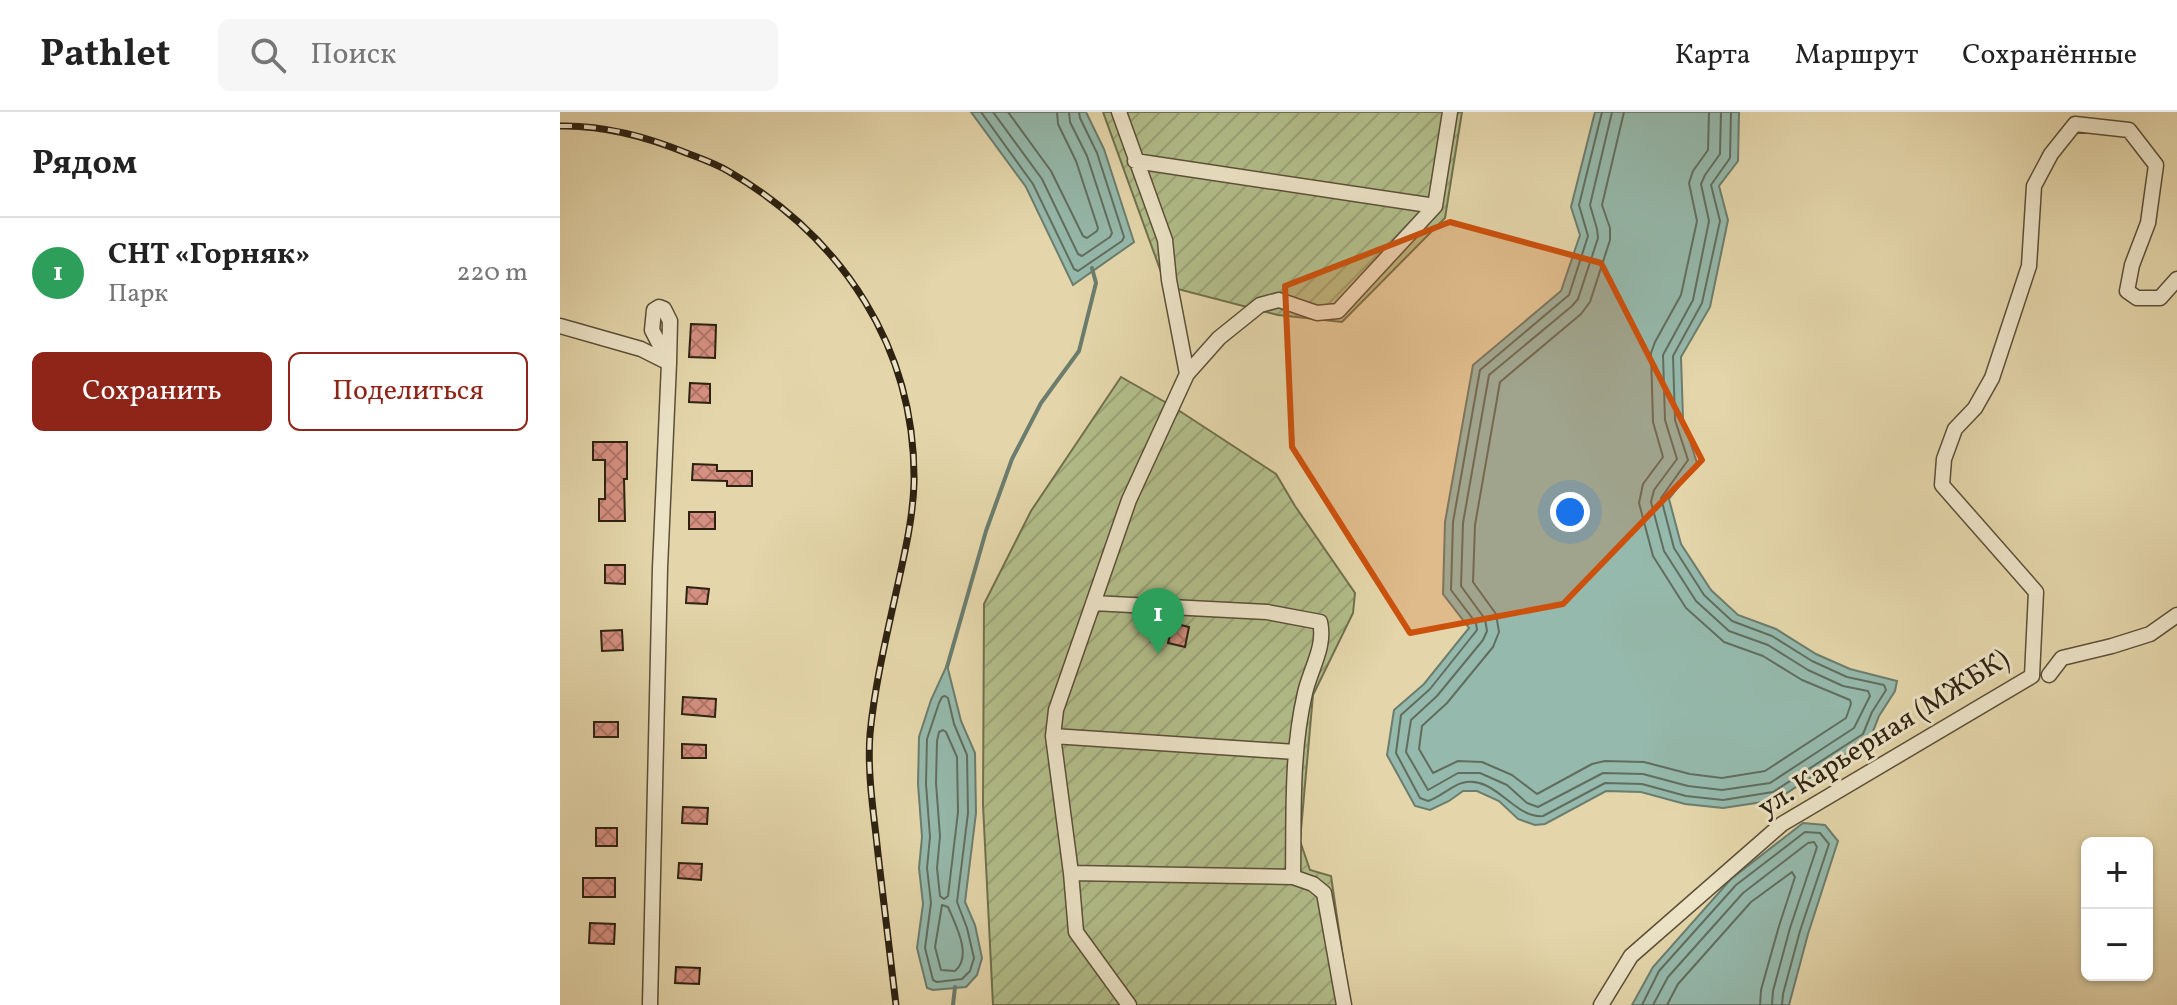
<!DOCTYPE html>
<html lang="ru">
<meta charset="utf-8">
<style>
body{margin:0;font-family:Vollkorn,serif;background:#f6f6f6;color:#222}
.controls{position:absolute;right:24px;bottom:24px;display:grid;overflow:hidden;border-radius:12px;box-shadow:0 2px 6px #0004}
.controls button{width:72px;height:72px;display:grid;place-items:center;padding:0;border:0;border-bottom:2px solid #e0e0e0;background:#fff;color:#222;font:40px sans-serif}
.you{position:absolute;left:1010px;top:400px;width:28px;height:28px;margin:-20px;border:6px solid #fff;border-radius:50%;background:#1a73e8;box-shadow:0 0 0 12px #1a73e833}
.badge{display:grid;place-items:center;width:52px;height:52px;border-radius:50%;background:#8f2418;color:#fff;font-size:26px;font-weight:700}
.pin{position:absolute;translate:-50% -66px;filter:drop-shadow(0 2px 4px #0008)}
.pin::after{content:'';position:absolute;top:42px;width:28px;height:24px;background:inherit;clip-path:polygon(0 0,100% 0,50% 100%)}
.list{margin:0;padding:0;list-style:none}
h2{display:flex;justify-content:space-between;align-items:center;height:104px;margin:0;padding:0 32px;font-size:34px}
h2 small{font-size:26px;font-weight:400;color:#767676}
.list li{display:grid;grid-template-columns:52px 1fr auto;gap:24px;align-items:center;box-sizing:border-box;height:112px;padding:0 32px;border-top:2px solid #e0e0e0}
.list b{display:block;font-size:30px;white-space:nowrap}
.list p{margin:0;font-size:26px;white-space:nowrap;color:#767676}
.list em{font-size:26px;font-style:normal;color:#767676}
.actions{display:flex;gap:16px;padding:24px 32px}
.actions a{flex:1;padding:18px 0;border:2px solid #8f2418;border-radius:12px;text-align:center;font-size:28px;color:#8f2418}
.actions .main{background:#8f2418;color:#fff}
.icon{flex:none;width:44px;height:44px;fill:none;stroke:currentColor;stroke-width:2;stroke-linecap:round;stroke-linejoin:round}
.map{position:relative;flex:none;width:1617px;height:893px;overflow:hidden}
header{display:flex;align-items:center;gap:48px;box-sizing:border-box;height:112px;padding:0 40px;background:#fff;border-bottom:2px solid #e0e0e0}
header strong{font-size:38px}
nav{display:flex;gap:44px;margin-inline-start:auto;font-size:28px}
.search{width:560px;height:72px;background:#f6f6f6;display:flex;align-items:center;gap:20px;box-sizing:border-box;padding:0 28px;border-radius:12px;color:#767676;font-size:30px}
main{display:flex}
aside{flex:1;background:#fff}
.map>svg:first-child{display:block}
.garden{fill:url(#garden-furrows);stroke:#70704e;stroke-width:2}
.water{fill:#95b9ac;stroke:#6b7d6e;stroke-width:2}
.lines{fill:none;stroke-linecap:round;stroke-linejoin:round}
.shore{stroke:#616e5f;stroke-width:2}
.stream{stroke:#6b7d6e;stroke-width:4}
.building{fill:url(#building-cross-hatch);stroke:#2d2212;stroke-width:2}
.minor-casing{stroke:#5b4f38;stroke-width:17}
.minor{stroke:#ede4c8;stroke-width:14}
.rail-casing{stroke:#2d2212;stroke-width:7}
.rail{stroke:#ede4c8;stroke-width:4;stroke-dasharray:12;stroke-linecap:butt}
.marked{fill:#cc510d;fill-opacity:0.2;stroke:#cc510d;stroke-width:6;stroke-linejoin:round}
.labels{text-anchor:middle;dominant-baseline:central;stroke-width:6;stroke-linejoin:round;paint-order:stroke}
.street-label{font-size:28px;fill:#2d2212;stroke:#ede4c8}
</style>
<header>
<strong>Pathlet</strong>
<div class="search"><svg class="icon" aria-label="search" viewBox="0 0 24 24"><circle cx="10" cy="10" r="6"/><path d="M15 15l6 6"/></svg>Поиск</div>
<nav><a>Карта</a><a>Маршрут</a><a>Сохранённые</a></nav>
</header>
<main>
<aside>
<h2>Рядом<small></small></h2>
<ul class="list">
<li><span class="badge" style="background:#2e9e5b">1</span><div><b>СНТ «Горняк»</b><p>Парк</p></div><em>220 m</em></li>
</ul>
<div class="actions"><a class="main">Сохранить</a><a>Поделиться</a></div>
</aside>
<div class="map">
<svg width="1617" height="893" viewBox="0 0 1617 893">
<defs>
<pattern id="garden-furrows" width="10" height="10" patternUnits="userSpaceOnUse" patternTransform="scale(2)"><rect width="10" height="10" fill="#b2be8a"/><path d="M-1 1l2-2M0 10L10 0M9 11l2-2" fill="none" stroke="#99a376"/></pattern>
<pattern id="building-cross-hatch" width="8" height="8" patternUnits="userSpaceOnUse" patternTransform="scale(2)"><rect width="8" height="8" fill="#d69081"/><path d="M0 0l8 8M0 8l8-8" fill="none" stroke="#ae7568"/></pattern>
</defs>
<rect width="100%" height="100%" fill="#e4d6aa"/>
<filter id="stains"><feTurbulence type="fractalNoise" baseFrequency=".0025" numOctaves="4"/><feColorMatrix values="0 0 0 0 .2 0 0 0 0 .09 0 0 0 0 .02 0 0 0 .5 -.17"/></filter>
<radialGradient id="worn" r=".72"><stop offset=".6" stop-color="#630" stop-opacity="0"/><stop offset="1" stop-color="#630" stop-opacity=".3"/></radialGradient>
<path class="garden" d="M543,0H902L885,106L782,210L718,203L606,174Z
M561,265L612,294L716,362L735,394L795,481L793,501L753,583L740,729L750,758L771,764L790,893H433L423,693L424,492L471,399Z"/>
<path class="water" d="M411,0H526L544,37L574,130L513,173L466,75Z
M1035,0H1179L1178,49L1159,74L1168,108L1150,195L1121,245L1123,307L1137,351L1109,387L1121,432L1151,478L1178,503L1216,517L1256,542L1290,557L1337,569L1335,579L1319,604L1310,627L1216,688L1163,696L1125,692L1081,680L1046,679L985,712L975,713L958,707L939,689L917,679H903L889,689L870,698L855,694L827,643L834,598L864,572L909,516L883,482L885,410L913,253L1001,179L1020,123L1011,95Z
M387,553L401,609L415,641L416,701L405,790L415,813L422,846L417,863L406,875L373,878L367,876L357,836L363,792L359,756L362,725L358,672L359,625L371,588Z
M1243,711L1265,713L1278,729L1248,822L1229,893H1072L1093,855L1171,767Z"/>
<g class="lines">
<path class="shore" d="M421,0L473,72L514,157L518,159L562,129L564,125L537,41L520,6L519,0
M433,0L482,67L518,142L522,144L550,125L552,121L527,44L510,10L509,0
M448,0L491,59L523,124L527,126L537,119L538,116L516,49L498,12L497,0
M1042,0L1019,93L1028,124L1009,183L920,258L893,410L891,478L916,511L917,518L870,577L841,603L836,641L860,686L868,689C880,685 893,673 902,671C935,662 954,707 983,704L1045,671L1082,672L1126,684L1163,688L1213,680L1303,622L1312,600L1326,578L1324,573L1287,565L1252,549L1212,524L1172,509L1144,483L1114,436L1101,386L1128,348L1115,308L1113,244L1142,191L1160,109L1151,73L1170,46L1171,0
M1052,0L1030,93L1037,117L1038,126L1018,187L1012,194L929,263L903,411L901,474L925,507L927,519L923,528L877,584L851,608L846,640L868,678L898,661H920L947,673L967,691L978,695L1043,661L1083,662L1128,674L1162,678L1210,671L1294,616L1310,584L1308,579L1283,574L1248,558L1208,533L1169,519L1136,489L1104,439L1091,390L1094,378L1117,347L1105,308L1103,243L1133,188L1149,109L1141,72L1145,63L1160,42L1161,0
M1064,0L1042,93L1050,116V128L1030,190L1021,202L940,270L915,413L913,470L936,502L939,520L933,535L887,591L862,614L859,637L873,661L898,649L922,650L952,663L977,682L1032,652L1045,649L1084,650L1130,662L1162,666L1205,659L1286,606L1291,592L1290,588L1242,568L1203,544L1164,530L1126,496L1093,444L1079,391L1083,372L1103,345L1093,310L1091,241L1095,230L1121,183L1137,109L1129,71L1133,59L1148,38L1149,0
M385,584L388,586L394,612L407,643L408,701L397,790L407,816L414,846L410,859L402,867L377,870L373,868L365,836L371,791L367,756L370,725L366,672L367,627L379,591L382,585Z
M383,618L386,620L397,645L398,700L388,784L384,787L380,784L377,756L380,724L376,671L377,629L379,620Z
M382,793L388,795C395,812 413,844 395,859L381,858L375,835Z
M1082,893L1099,859L1176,773L1245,720L1260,721L1269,732L1240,819L1223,882L1222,893
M1093,893L1108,865L1183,781L1248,731L1254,730L1257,735L1230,816L1213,879L1212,893
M1107,893L1118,872L1191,790L1232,760L1235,765L1219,814L1201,878L1200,893"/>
<path class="stream" d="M387,555L426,419L452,347L481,291L519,239L536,171L532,156
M393,893L395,875"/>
</g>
<path class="building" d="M131,212L156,213L155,246L129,245Z
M130,271L150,272V291L129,290Z
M33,330H67V367H64L65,409H39V387H45V348H33Z
M133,352L157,353V359H192V374H167V369L132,368Z
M129,400H155V417H129Z
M45,453H65V472L45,471Z
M127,475L149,477L147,492L126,491Z
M613,511L629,515L625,535L608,531Z
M62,518L63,538L42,539L41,519Z
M123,585L156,587L155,605L122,602Z
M34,610H58V625H34Z
M122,632L146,633V646H122Z
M123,695L148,696L147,712L122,711Z
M36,716H57V734H36Z
M119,751L142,752L141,768L118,766Z
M23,766H55V785H23Z
M30,811L55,812L54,832L29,831Z
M116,855L140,856L139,872L115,871Z"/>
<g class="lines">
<defs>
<path id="minor" d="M559,0L605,128L609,168L627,262
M575,49L875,94
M0,214L81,237L109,251
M1489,563L1502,546L1552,534L1590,522L1617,503
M493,624L735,640
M511,761L733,765C734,704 731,641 745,581C750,558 766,534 760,510L707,500L533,491
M733,765L753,772L764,781L784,893
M90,893L100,456L109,251L110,209L104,197L99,195L94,198L92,218L109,251
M569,893L516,820L511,761L493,624L496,598L569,388L627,262L659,226L700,193L719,188L757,201L778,199L875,94L890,0
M1041,893L1071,844L1222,712L1472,564L1476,480L1382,373L1384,347L1395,317L1415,296L1432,266L1469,154L1474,74L1491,42L1515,12L1569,18L1596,53L1588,111L1572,153L1567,179L1577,186H1600L1617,167"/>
</defs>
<use href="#minor" class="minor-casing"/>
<use href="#minor" class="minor"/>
<defs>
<path id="rail" d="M0,14C45,13 88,25 129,42C142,47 156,52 168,59C283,126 356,236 354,371C353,404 346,435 339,467C328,518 315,570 310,622C307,662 314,702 318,742C324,793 330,843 336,893"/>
</defs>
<use href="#rail" class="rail-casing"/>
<use href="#rail" class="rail"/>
</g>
<path class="marked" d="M890,110L1041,151L1142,348L1003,492L850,521L732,335L725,174Z"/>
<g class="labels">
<g class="street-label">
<text transform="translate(1324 622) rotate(-32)">ул. Карьерная (МЖБК)</text>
</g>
</g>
<rect width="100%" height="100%" filter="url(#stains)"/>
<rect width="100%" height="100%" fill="url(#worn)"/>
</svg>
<div class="controls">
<button>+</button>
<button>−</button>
</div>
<div class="you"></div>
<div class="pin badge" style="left:598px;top:542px;background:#2e9e5b">1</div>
</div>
</main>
